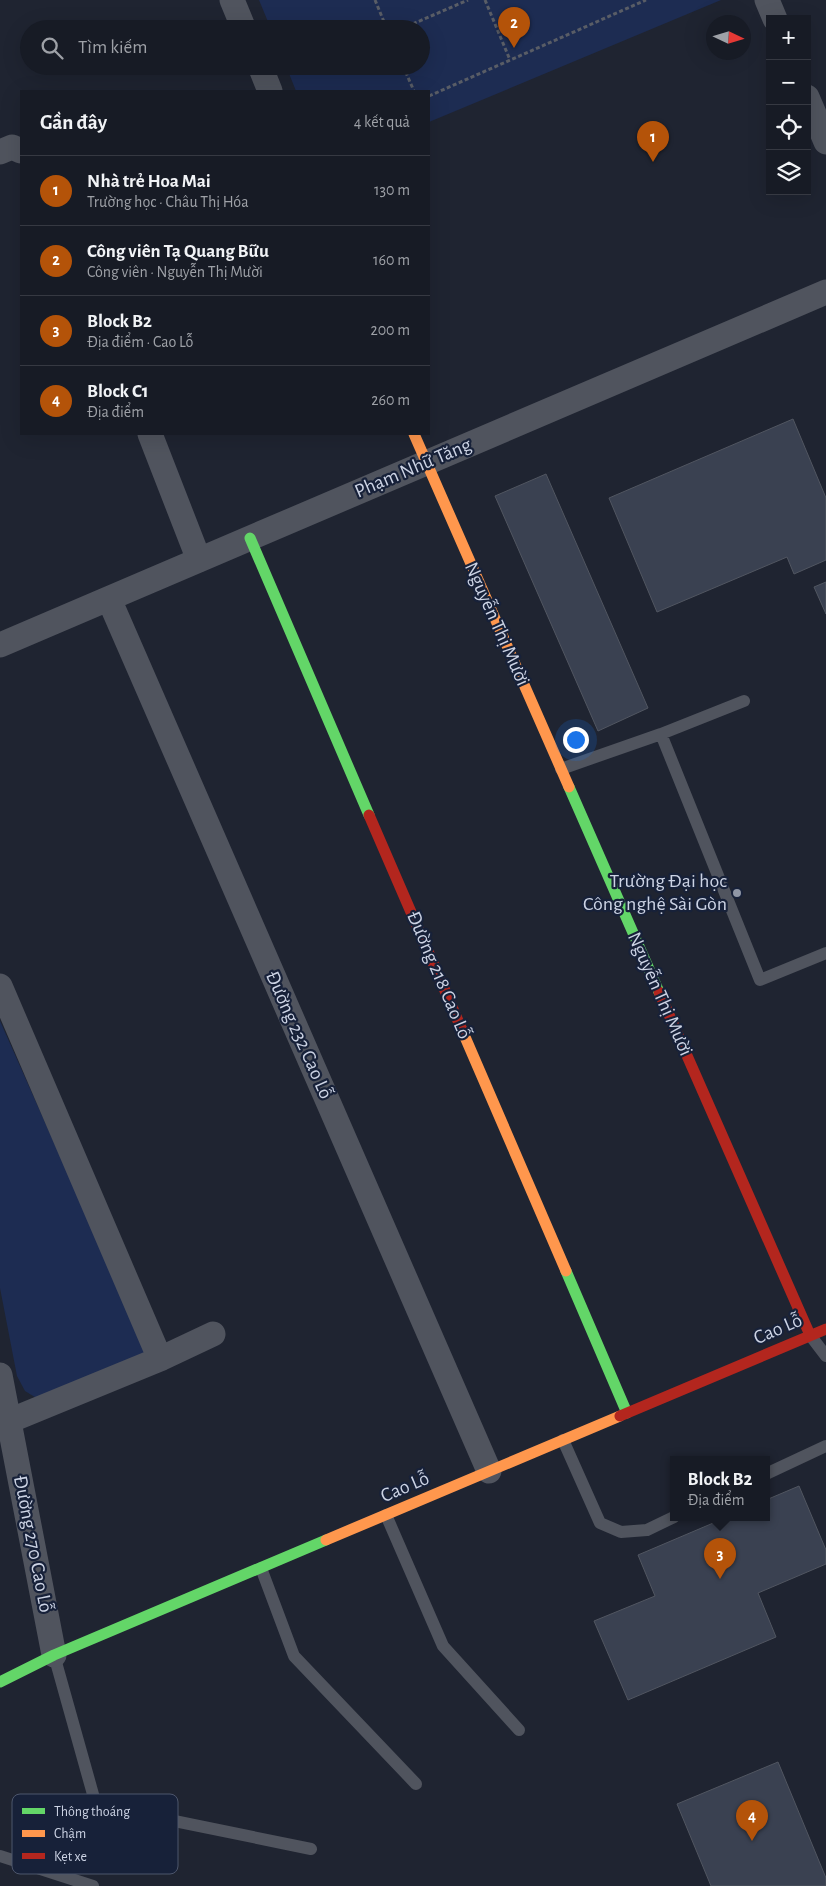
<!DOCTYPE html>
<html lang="vi">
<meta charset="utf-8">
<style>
body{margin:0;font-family:"Alegreya Sans",sans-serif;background:#20242d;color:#f1f3f6}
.controls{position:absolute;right:15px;top:15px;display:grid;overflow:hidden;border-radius:0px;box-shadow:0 5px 20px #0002}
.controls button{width:45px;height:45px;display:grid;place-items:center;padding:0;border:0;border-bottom:1px solid #363942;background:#171b25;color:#f1f3f6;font:25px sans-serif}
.compass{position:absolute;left:706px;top:15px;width:45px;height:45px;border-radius:50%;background:#171b25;box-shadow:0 5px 20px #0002;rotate:94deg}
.you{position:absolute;left:575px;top:739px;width:18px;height:18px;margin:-12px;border:4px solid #fff;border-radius:50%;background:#1a73e8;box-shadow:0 0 0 8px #1a73e833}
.badge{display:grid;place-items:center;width:32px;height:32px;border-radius:50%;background:#b45309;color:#fff;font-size:16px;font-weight:700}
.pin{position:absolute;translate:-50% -41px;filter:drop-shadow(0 1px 2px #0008)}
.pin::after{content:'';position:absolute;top:26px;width:18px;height:15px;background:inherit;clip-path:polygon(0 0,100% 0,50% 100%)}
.popup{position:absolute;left:670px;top:1456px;width:100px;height:65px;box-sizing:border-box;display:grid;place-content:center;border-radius:0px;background:#171b25;filter:drop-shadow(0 1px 4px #0005);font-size:16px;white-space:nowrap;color:#9ea1a7}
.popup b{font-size:19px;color:#f1f3f6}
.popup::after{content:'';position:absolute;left:50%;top:100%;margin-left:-10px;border:10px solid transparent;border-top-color:#171b25}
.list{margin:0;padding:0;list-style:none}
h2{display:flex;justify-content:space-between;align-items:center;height:65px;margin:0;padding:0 20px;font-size:21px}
h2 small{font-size:16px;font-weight:400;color:#9ea1a7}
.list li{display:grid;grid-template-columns:32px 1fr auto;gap:15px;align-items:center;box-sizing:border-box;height:70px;padding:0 20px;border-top:1px solid #363942}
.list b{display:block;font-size:19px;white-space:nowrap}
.list p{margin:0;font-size:16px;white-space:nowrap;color:#9ea1a7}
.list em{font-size:16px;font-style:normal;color:#9ea1a7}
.icon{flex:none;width:28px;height:28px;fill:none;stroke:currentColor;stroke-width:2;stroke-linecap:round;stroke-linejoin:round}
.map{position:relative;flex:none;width:826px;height:1886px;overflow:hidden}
.search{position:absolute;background:#171b25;box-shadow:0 5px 20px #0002;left:20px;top:20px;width:410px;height:55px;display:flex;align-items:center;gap:12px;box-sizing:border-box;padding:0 18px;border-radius:28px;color:#9ea1a7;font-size:19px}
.panel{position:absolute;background:#171b25;box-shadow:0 5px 20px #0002;left:20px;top:90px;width:410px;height:345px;border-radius:0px}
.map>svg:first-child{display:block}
.green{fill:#1d2c52}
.building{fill:#3a4151;stroke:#515661}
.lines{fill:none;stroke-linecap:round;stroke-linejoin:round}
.path{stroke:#595d66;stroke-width:3;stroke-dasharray:4 2.5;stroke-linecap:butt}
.lane{stroke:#50545e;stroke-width:12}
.street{stroke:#50545e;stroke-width:25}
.fast{stroke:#63d668;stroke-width:11}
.slow{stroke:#ff974d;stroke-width:11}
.jam{stroke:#b3261e;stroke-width:11}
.poi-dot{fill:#8f96a5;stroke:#172139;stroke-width:2}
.labels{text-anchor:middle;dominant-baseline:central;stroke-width:4.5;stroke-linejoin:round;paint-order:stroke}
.street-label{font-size:20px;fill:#ccd3e4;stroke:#172139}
.poi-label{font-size:20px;fill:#ccd3e4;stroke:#172139;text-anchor:end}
.key{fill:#172139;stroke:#4d566c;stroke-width:1}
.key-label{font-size:14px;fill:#ccd3e4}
</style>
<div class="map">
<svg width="826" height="1886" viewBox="0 0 826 1886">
<rect width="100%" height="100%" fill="#1f2431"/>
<path class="green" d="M259,0H721L429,122V91H296L286,66H421V29H271Z
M0,1021L147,1352L38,1399L25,1391L17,1376L0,1288Z"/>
<path class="building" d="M793,419L826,498V560L794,574L787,557L657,612L609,498Z
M546,474L648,708L598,731L495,496Z
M826,582V614L814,587Z
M799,1486L826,1550V1564L758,1593L776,1637L628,1700L594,1621L655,1596L638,1555L725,1518H766V1500Z
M778,1762L826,1878V1886H711L677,1804Z"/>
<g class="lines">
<path class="path" d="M375,0L387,29
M485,0L510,60
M401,29L468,0
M403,66L414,91
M429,96L646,0"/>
<path class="lane" d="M661,734L744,701
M561,769L661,734L760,980L826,953
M810,1335L826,1356
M563,1440L600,1523L621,1532L647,1530L674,1517
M766,1474L826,1446
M386,1515L443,1646L519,1730
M261,1568L294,1656L416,1784
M54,1655L96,1805L311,1849
M0,1856L93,1886"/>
<path class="street" d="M232,0L244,29
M767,0L775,19
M260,66L270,91
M807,97L826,142
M0,152L12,147L21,151
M150,434L199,560
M109,599L489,1471
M0,645L826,292
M0,986L160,1359
M0,1375L54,1655
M9,1421L160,1359L213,1334"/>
<path class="fast" d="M250,538L369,815
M569,787L659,992
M566,1271L627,1413
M0,1682L54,1655L326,1540"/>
<path class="slow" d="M414,434L569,787
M462,1030L566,1271
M326,1540L620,1416"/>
<path class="jam" d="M369,815L462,1030
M659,992L810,1335
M620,1416L826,1329"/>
</g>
<circle class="poi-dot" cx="737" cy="893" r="5"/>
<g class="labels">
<g class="street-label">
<text transform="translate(413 468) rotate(-23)">Phạm Nhữ Tăng</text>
<text transform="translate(497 624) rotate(66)">Nguyễn Thị Mười</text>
<text transform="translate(439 975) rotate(67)">Đường 218 Cao Lỗ</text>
<text transform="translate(660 994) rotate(66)">Nguyễn Thị Mười</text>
<text transform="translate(299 1035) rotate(66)">Đường 232 Cao Lỗ</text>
<text transform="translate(778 1329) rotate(-23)">Cao Lỗ</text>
<text transform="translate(405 1487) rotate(-23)">Cao Lỗ</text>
<text transform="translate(33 1544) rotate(79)">Đường 270 Cao Lỗ</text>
</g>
<g class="poi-label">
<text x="727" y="881">Trường Đại học<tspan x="727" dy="23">Công nghệ Sài Gòn</tspan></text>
</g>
</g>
<rect x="12" y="1794" width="166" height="80" rx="8" class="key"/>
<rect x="22" y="1808" width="23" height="6" fill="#63d668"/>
<rect x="22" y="1830" width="23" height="7" fill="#ff974d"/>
<rect x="22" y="1853" width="23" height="6" fill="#b3261e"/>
<g class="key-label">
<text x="54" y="1816">Thông thoáng</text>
<text x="54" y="1838">Chậm</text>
<text x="54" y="1861">Kẹt xe</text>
</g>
</svg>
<div class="controls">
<button>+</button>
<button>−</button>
<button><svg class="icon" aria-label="locate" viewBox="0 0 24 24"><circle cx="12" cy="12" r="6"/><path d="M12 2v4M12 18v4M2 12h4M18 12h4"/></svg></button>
<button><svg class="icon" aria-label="layers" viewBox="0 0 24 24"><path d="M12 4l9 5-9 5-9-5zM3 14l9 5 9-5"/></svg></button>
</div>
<svg class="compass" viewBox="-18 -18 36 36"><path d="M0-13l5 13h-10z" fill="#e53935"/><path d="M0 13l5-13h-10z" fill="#9ea1a7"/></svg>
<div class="you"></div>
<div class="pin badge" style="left:653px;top:162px">1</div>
<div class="pin badge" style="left:514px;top:48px">2</div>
<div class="pin badge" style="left:720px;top:1579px">3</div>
<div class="popup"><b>Block B2</b>Địa điểm</div>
<div class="pin badge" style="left:752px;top:1841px">4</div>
<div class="search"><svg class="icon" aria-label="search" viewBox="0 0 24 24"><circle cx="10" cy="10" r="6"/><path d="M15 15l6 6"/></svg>Tìm kiếm</div>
<section class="panel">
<h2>Gần đây<small>4 kết quả</small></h2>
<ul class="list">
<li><span class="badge">1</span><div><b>Nhà trẻ Hoa Mai</b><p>Trường học · Châu Thị Hóa</p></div><em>130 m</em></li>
<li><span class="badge">2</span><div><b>Công viên Tạ Quang Bữu</b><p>Công viên · Nguyễn Thị Mười</p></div><em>160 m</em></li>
<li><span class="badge">3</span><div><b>Block B2</b><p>Địa điểm · Cao Lỗ</p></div><em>200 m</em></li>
<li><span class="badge">4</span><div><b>Block C1</b><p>Địa điểm</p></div><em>260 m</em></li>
</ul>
</section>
</div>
